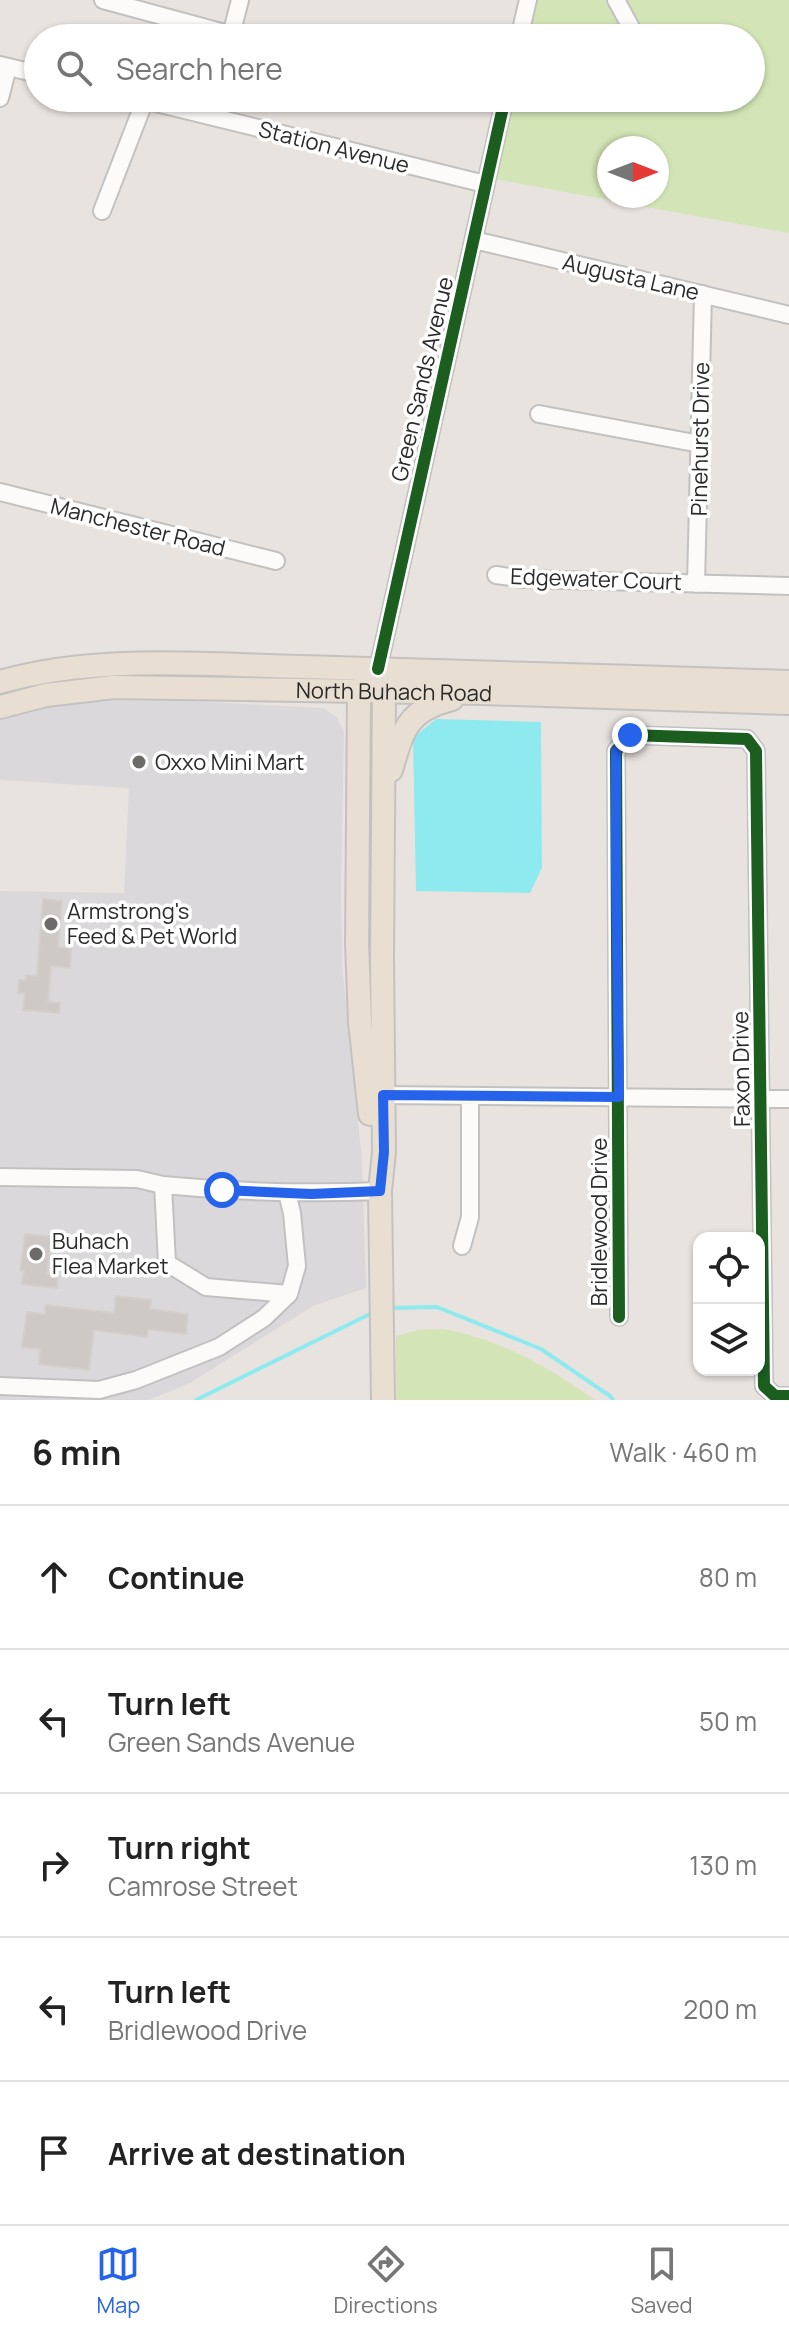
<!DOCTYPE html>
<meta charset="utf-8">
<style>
body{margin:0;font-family:Manrope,sans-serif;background:#f6f6f6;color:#222}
.controls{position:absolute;right:24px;bottom:24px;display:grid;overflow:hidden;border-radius:16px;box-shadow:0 2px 6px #0004}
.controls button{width:72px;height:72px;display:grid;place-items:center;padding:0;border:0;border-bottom:2px solid #e0e0e0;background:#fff;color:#222;font:40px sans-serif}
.compass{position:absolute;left:597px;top:136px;width:72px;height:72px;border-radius:50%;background:#fff;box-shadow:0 2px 6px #0004;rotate:90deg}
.stop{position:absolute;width:24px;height:24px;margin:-18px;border:6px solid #2563eb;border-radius:50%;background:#fff}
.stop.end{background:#2563eb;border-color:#fff;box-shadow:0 2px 8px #0008}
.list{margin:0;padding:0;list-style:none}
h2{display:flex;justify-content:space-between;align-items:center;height:104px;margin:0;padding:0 32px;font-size:34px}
h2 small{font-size:26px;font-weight:400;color:#767676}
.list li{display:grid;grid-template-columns:52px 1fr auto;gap:24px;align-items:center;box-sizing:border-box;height:144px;padding:0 32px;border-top:2px solid #e0e0e0}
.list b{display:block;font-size:30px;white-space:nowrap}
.list p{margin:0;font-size:26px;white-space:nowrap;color:#767676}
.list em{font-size:26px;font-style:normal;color:#767676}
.icon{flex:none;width:44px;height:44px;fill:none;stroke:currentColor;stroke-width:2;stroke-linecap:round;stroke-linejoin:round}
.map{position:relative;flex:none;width:789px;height:1400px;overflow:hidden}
.search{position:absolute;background:#fff;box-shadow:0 2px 6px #0004;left:24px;right:24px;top:24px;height:88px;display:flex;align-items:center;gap:20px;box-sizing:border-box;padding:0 28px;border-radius:44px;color:#767676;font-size:30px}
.sheet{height:824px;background:#fff}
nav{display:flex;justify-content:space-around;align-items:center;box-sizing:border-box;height:112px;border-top:2px solid #e0e0e0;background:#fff;font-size:22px;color:#767676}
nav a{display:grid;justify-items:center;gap:4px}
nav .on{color:#2563eb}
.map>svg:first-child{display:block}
.industrial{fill:#dbd8db}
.green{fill:#d3e5b6;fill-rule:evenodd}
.water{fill:#8eeaef}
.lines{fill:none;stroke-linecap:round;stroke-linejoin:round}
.stream{stroke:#8eeaef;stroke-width:4}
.building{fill:#cec9c6;stroke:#d4cfcb;stroke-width:2}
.minor-casing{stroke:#c2c1c1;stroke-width:20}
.major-casing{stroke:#c4c2c1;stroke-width:26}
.minor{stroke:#fcfbfa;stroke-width:16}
.major{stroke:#e8ded2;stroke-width:22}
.cycleway-casing{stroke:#fff;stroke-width:17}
.cycleway{stroke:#1b5e20;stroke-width:12}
.route{stroke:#2563eb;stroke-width:10}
.poi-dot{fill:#6d6b69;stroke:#fff;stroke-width:3}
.labels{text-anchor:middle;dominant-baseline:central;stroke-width:7;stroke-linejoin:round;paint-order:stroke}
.street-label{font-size:22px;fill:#2a2a2a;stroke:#fff}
.poi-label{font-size:22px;fill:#2a2a2a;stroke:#fff;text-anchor:start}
</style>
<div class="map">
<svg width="789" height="1400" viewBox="0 0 789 1400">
<rect width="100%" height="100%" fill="#e9e3df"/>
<path class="industrial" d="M130,698L323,708L337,717L344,732L341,888L342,965L362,1160L366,1288L313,1306L190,1383L149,1400H0V891L124,893L129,788L0,780V719L42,707L81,701Z"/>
<path class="green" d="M535,0H789V233L494,179L513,98H751V38H526ZM609,148H657V196H609Z
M443,1329C503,1340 546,1366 595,1400H396V1336L418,1330Z"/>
<path class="water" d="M436,719L541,722L542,868L530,893L416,891L413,738Z"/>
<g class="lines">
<path class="stream" d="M388,1308L437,1307L541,1349L610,1396L613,1400
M196,1400L376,1311"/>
</g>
<path class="building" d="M43,899L62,901L58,947L71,949L70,968L51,966L48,1002L60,1003L59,1013L23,1010L25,993H18L19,980H26V975L37,976Z
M25,1234L52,1237L47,1274L58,1275L57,1288L22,1284L24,1271L20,1270Z
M116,1296L151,1300L150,1309L188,1314L186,1334L148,1329L147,1337L94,1330L89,1370L39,1364L40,1349L22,1347L27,1312L45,1314L46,1305L114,1313Z"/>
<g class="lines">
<defs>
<path id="minor" d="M103,0L243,38
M616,0L633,31L634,38
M231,35L240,0
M519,38L528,0
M0,65L38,74
M0,98L8,67
M136,98L485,184
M102,211L145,100
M474,240L789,315
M539,414L700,444
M0,492L276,561
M496,575L524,579L789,586
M696,584L703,294
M378,669L505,98
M383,1095L789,1099
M0,1177L137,1179L163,1185
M287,1193L292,1213L297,1266L289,1294L206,1287L167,1263L163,1185C236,1192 307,1194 380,1191
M462,1246L470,1217V1096
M619,1317L616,751L630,735L747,739L756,751L764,1386L775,1396H789
M0,1386L99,1390L136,1380L219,1347L264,1318L289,1294"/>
<g id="major">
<path d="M380,678L384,692L382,959L384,1152L380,1191L383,1400"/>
<path d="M368,681L359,691L357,943L360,1022L370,1114"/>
<path d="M0,682C97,654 203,665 303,667C465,671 627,677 789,682"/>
<path id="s1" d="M0,707L46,695L114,687L482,693L789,703"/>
<path d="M391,770C403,730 407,710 452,699"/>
</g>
</defs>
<use href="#minor" class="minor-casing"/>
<use href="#major" class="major-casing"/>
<use href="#minor" class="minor"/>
<use href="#major" class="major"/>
<defs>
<path id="cycleway" d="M378,669L505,98
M619,1317L616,751L630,735L747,739L756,751L764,1386L775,1396H789"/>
</defs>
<use href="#cycleway" class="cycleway-casing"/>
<use href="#cycleway" class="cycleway"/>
</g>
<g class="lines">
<path class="route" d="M222,1190L311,1194L380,1191L384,1152L383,1095L619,1097L616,862V751L630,735"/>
</g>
<g class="poi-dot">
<circle cx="139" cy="762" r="8"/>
<circle cx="51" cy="924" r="8"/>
<circle cx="36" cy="1254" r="8"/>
</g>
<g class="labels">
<g class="street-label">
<text transform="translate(334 147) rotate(14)">Station Avenue</text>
<text transform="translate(631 277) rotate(13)">Augusta Lane</text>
<text transform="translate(422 379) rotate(-77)">Green Sands Avenue</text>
<text transform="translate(700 439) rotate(-89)">Pinehurst Drive</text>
<text transform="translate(138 527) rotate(14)">Manchester Road</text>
<text transform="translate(596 579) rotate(2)">Edgewater Court</text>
<text stroke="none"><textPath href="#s1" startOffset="396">North Buhach Road</textPath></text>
<text transform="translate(741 1069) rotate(-91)">Faxon Drive</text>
<text transform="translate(599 1222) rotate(-90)">Bridlewood Drive</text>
</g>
<g class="poi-label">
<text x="155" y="762">Oxxo Mini Mart</text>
<text x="67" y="911">Armstrong's<tspan x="67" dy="25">Feed &amp; Pet World</tspan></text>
<text x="52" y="1241">Buhach<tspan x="52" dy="25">Flea Market</tspan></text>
</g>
</g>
</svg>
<div class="controls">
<button><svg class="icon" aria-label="locate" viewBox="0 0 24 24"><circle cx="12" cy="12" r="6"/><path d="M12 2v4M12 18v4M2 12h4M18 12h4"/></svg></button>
<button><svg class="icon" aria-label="layers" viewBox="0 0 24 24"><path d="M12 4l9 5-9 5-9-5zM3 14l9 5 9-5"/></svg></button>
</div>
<svg class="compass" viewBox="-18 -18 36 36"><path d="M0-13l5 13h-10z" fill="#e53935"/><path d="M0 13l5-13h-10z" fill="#767676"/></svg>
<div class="stop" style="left:222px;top:1190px"></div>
<div class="stop end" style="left:630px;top:735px"></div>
<div class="search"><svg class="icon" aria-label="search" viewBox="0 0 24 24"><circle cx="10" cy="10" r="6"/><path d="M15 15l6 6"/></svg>Search here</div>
</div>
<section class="sheet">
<h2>6 min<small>Walk · 460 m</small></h2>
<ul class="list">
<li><svg class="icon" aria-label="ahead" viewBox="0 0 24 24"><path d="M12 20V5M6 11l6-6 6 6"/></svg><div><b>Continue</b></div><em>80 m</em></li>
<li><svg class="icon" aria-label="left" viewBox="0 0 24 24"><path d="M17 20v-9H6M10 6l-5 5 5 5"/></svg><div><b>Turn left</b><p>Green Sands Avenue</p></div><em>50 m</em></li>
<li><svg class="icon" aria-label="right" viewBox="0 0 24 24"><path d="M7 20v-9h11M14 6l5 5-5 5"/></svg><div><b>Turn right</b><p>Camrose Street</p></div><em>130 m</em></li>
<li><svg class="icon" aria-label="left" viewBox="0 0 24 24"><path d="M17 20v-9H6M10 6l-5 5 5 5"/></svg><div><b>Turn left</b><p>Bridlewood Drive</p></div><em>200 m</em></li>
<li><svg class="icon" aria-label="arrive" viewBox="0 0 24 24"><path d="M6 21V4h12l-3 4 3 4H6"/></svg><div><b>Arrive at destination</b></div></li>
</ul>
</section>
<nav>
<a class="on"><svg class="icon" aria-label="map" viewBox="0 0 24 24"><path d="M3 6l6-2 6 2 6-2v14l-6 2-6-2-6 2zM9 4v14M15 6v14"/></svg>Map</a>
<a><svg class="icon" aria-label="directions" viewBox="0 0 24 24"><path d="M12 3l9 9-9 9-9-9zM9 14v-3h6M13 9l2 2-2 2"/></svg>Directions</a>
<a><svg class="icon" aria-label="saved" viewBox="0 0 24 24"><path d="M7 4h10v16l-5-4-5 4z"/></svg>Saved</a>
</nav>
